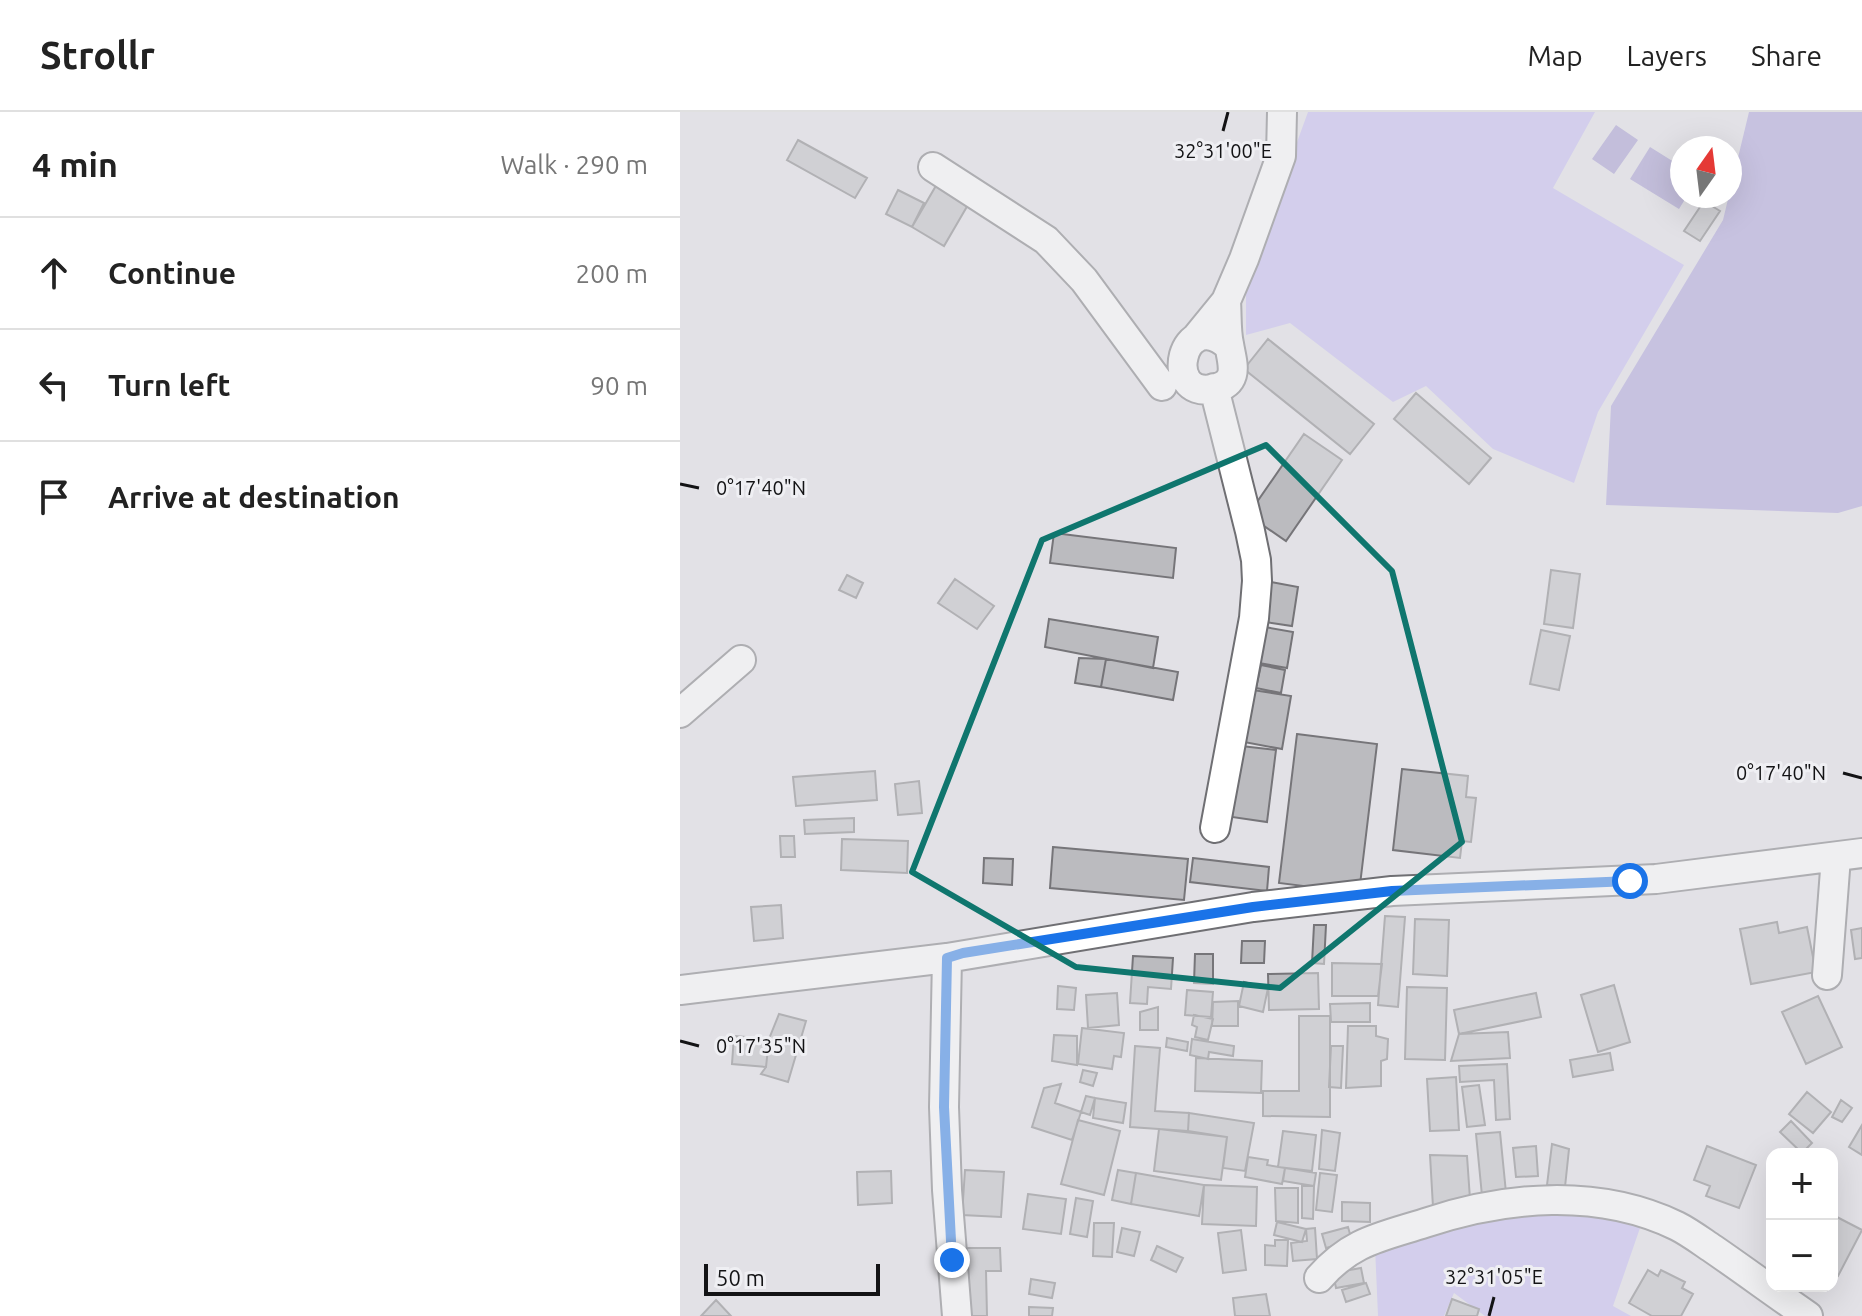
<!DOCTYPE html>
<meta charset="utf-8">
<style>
body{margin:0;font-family:Ubuntu,sans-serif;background:#f2f2f2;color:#222}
.controls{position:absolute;right:24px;bottom:24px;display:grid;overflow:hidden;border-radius:16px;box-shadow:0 8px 32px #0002}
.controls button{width:72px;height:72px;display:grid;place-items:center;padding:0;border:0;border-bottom:2px solid #e0e0e0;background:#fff;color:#222;font:40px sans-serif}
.compass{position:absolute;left:990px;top:24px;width:72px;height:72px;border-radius:50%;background:#fff;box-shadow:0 8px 32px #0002;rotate:14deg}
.scale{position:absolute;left:24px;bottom:20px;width:176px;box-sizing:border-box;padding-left:8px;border:4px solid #131315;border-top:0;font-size:22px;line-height:28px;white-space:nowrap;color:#131315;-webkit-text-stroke:6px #efeff3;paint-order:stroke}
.stop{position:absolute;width:24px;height:24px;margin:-18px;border:6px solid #1a73e8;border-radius:50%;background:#fff}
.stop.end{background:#1a73e8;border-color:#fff;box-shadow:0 2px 8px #0008}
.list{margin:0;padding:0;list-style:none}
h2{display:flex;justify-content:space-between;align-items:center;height:104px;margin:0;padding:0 32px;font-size:34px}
h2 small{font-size:26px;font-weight:400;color:#767676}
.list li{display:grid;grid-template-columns:52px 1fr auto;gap:24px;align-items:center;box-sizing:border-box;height:112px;padding:0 32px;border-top:2px solid #e0e0e0}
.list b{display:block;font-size:30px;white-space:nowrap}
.list em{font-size:26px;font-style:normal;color:#767676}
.icon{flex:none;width:44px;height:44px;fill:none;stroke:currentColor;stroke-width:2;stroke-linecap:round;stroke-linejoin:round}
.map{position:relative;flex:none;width:1182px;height:1204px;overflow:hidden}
header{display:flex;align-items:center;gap:48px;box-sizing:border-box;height:112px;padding:0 40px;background:#fff;border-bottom:2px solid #e0e0e0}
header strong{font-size:38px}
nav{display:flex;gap:44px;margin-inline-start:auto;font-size:28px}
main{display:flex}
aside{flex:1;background:#fff}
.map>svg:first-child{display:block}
.green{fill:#c1b7f3}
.forest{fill:#a69bd9}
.water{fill:#9d92cf}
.building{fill:#bbbbbf;stroke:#767579;stroke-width:2}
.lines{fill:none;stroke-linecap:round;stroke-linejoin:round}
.minor-casing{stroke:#6f6f73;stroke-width:32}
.minor{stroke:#fff;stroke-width:28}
.route{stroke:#1a73e8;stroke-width:10}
.marked{fill:none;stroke:#0f766e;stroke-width:6;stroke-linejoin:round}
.ticks{fill:none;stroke:#131315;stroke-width:3}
.ticks-label{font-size:20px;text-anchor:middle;fill:#131315;stroke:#efeff3;stroke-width:6;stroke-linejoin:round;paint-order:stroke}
</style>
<header>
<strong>Strollr</strong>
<nav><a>Map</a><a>Layers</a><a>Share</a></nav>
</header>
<main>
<aside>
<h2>4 min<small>Walk · 290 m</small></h2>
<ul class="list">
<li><svg class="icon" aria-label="ahead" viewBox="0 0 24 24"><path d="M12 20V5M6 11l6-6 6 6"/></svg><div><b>Continue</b></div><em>200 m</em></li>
<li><svg class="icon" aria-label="left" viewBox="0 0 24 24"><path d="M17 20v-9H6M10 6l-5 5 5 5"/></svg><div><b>Turn left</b></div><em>90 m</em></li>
<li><svg class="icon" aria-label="arrive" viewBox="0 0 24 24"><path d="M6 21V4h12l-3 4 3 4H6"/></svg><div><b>Arrive at destination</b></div></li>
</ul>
</aside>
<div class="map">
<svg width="1182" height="1204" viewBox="0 0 1182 1204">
<rect width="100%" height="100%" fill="#e2e1e6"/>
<path class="green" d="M628,0H915L873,76L1004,153L918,300L894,371L813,337L746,274L713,290L610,211L566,223V170Z
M949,1099L960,1116L933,1194L951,1204H805L774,1181L764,1204H698L695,1135L823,1103Z"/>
<path class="forest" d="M1069,0H1182V394L1158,401L926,393L931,294L1043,108Z"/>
<path class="water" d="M936,13L958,28L934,62L912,47Z
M970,35L1002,55V84H1007L999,97L950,67Z"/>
<path class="building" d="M118,28L187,66L175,86L107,48Z
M257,72L289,91L264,134L232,115Z
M218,78L244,91L232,115L206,102Z
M1024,89L1040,99L1020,129L1004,119Z
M588,227L694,312L670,342L564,257Z
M736,281L811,346L789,372L714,307Z
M624,322L662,348L606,429L568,403Z
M374,421L496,436L493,466L370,451Z
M871,458L900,462L893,516L864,512Z
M167,463L183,471L176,486L159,478Z
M275,467L314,494L297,517L258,491Z
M591,470L618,475L612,514L585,510Z
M369,507L478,525L473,556L365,535Z
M585,515L613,520L607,556L579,551Z
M861,518L890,524L879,578L850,572Z
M399,546L426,547L421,575L395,571Z
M426,547L498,560L493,588L421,575Z
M581,553L605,558L601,581L576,576Z
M573,578L611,584L602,637L564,630Z
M617,622L697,632L679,781L599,771Z
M561,634L596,638L587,710L552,705Z
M722,657L788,664L786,685L796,686L791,730L782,729L780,746L713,738Z
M195,659L197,688L116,694L113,665Z
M239,669L242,701L218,703L215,672Z
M174,706V720L125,722L124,708Z
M100,724H114L115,745H101Z
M162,727L228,729L227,761L161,758Z
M373,735L508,747L504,788L370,776Z
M304,746L333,747L332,773L303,771Z
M513,746L589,755L587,779L510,770Z
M101,793L103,826L74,829L71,795Z
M705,804L725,805L718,895L698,893Z
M735,807L769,808L767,864L733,862Z
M1097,810L1099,821L1127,815L1136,860L1071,872L1060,817Z
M634,813H646L644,852L632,851Z
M1182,816V846L1175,847L1171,818Z
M562,829H585L584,851H561Z
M515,842H533V872L514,871Z
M453,844L493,846L491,877L468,875L467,892L450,891Z
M652,851L702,852L698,884H652Z
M638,861L639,897L589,898L588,862Z
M564,870L588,876L583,900L559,894Z
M934,873L950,930L918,940L901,883Z
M378,874L396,876L394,898L377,897Z
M727,875L767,876L765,948L725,947Z
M507,878L533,880L531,905L505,903Z
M437,881L439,913L408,916L406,883Z
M856,881L861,905L779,922L774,898Z
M1138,884L1162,935L1126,952L1102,900Z
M558,889V914H532L533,890Z
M690,891V910H651L650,892Z
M478,895V918H460V900Z
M99,902L126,909L108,970L81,962L86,955L89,927Z
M514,903L533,907L528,928L515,925L517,915L512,913Z
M619,904H650V1005L583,1004V979H619Z
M668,914H696V924L708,927L707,947L701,949V974L666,976Z
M402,916L444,921L441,945L434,944L432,957L398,952Z
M828,920L830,946L771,949L779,922Z
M374,923L397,924V953L372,949Z
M54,924L89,927L86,955L52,952Z
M487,926L508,930L507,939L486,935Z
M512,927L554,934L553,944L529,940L528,947L510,943Z
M455,934L480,936L475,999L509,1001L508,1019L450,1015Z
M651,934H663L661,976L649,975Z
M930,941L933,958L893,965L890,948Z
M516,946L582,949L581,981L515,979Z
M827,952L830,1007L816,1008L814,968L780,970L779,954Z
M403,958L417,961L413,974L400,970Z
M776,965L779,1018L750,1019L747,967Z
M381,972L375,991L401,1000L392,1028L352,1015L364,976Z
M799,973L805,1013L787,1015L782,975Z
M1127,980L1151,1000L1133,1021L1109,1002Z
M406,984L415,986L410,1003L401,1000Z
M415,986L446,991L443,1011L413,1006Z
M1161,988L1172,996L1162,1010L1152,1005Z
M509,1001L574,1011L565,1059L543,1056L547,1025L508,1019Z
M398,1008L440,1019L424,1083L381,1072Z
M1111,1009L1132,1031L1122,1041L1100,1020Z
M1182,1013V1043L1169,1035Z
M479,1017L547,1025L541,1068L474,1059Z
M642,1018L660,1021L655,1059L639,1057Z
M603,1019L636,1023L632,1059L598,1055Z
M820,1020L827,1091L803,1094L796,1022Z
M872,1032L889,1037L885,1075L867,1073Z
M856,1034L858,1064L836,1065L833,1036Z
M1027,1034L1076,1053L1059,1096L1026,1084L1030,1074L1014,1068Z
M750,1043L787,1044L790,1087L753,1095Z
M568,1045L588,1048L587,1053L605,1056L602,1072L565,1065Z
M605,1056L636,1061L634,1074L603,1069Z
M285,1058L324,1060L321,1105L282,1103Z
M438,1058L456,1061L451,1092L432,1088Z
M211,1059L212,1091L178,1093L177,1060Z
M456,1061L524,1073L519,1104L451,1092Z
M640,1061L657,1063L652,1100L636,1098Z
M524,1073L577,1075L576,1114L522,1112Z
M622,1074H634L633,1107L622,1106Z
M595,1076H618V1111L596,1109Z
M348,1082L386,1087L381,1122L343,1117Z
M396,1086L413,1089L407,1125L390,1122Z
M662,1090L690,1091V1110L662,1109Z
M1153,1103L1182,1118L1158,1164L1152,1161Z
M597,1110L626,1117L622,1130L594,1123Z
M414,1111H434L432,1145L413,1144Z
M668,1115L672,1129L646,1136L642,1122Z
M442,1116L460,1120L454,1144L437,1140Z
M635,1116L637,1147L613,1149L611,1131L627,1129L626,1117Z
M561,1118L566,1158L543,1161L538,1121Z
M595,1128H608L607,1154L585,1153V1133L595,1134Z
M477,1134L503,1146L496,1160L471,1148Z
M284,1136H320L321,1159H306L307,1204H286Z
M681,1156L684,1171L656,1176L653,1161Z
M968,1158L978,1164L981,1158L1005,1170L1002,1176L1013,1182L1001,1204H972L949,1191Z
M351,1167L375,1171L372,1186L349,1182Z
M686,1171L690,1182L666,1190L662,1178Z
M586,1182L590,1204H555L553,1186Z
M772,1187L799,1197L797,1204H766Z
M36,1188L51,1204H21Z
M349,1195L373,1196L372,1204H349Z"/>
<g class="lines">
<defs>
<path id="minor" d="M253,55L366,128L404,168L482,274
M546,189C547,203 546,219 549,232C552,251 561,271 533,277C481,287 502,192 549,234
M515,227L546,189L564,147L601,44L602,0
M534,276L570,419L576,448L577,469L574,506L535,716
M0,601L61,548
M267,846L264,995L267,1078L277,1204
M1147,863L1156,745
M0,878L267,846L573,795L712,779L976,767L1182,741
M639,1166C671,1129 701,1125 745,1111C826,1084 918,1076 997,1114C1009,1120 1021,1129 1033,1137C1065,1159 1096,1182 1128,1204"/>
</defs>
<use href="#minor" class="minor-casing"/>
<use href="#minor" class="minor"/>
</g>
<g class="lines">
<path class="route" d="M272,1148L264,995L267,846L283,841L573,795L712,779L950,769"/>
</g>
<path d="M0 0H1182V1204H0ZM586,333L712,459L782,730L600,876L396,855L232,760L362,428Z" fill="#e2e1e6" fill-opacity=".55" fill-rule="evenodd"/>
<path class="marked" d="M586,333L712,459L782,730L600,876L396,855L232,760L362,428Z"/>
<path class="ticks" d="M543,19L548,0M0,372L19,376M1163,661L1182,666M0,929L19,934M809,1204L814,1185"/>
<g class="ticks-label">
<text x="543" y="46">32°31'00"E</text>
<text x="81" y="383">0°17'40"N</text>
<text x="1101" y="668">0°17'40"N</text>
<text x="81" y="941">0°17'35"N</text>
<text x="814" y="1172">32°31'05"E</text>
</g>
</svg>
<div class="controls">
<button>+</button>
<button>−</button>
</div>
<svg class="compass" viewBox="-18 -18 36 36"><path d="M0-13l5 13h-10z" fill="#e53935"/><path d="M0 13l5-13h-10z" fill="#767676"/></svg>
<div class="scale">50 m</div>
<div class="stop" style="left:950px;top:769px"></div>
<div class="stop end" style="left:272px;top:1148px"></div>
</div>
</main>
